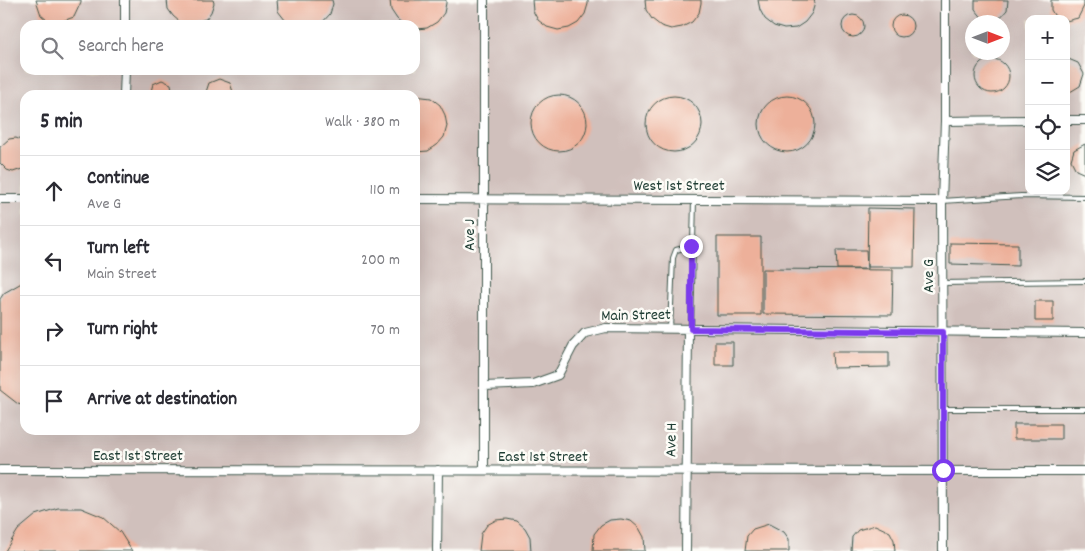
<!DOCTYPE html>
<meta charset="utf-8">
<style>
body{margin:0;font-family:Dekko,sans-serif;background:#f2f2f3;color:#2b2b33}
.controls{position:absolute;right:15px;top:15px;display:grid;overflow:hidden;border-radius:10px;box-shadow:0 5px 20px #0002}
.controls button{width:45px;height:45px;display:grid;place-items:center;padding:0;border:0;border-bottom:1px solid #e1e1e2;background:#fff;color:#2b2b33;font:25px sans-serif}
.compass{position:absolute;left:965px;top:15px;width:45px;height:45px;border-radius:50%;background:#fff;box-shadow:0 5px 20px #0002;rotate:90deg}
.stop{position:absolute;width:15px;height:15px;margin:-11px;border:4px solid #7c3aed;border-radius:50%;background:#fff}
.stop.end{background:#7c3aed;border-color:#fff;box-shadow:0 1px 5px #0008}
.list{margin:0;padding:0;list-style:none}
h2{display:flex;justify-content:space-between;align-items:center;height:65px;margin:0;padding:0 20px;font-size:21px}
h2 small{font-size:16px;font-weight:400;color:#7c7c81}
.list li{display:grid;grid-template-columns:32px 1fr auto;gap:15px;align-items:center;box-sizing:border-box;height:70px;padding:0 20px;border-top:1px solid #e1e1e2}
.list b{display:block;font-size:19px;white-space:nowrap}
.list p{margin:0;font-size:16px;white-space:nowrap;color:#7c7c81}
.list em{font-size:16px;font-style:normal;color:#7c7c81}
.icon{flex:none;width:28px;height:28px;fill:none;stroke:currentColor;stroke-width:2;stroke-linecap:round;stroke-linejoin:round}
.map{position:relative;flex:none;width:1085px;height:551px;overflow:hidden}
.search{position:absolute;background:#fff;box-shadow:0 5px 20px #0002;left:20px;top:20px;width:400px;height:55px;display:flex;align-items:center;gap:12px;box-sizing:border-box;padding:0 18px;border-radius:15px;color:#7c7c81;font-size:19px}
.panel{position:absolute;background:#fff;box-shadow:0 5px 20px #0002;left:20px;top:90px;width:400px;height:345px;border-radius:15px}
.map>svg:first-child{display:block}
.industrial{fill:#d0c0bc;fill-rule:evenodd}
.building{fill:#edb09a}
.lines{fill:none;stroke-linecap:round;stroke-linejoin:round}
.lane-casing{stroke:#3f574c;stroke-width:6}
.street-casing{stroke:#3f574c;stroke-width:10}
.lane{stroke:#fff;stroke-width:4}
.street{stroke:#fff;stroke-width:8}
.route{stroke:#7c3aed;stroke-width:6}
.labels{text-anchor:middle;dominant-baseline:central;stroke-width:5;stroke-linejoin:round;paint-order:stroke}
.street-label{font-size:16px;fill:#1f3d34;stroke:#fdfcf7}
</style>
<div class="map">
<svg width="1085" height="551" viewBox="0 0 1085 551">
<rect width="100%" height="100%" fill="#fdfcf7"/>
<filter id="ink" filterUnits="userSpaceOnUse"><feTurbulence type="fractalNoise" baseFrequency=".02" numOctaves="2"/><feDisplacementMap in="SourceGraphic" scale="10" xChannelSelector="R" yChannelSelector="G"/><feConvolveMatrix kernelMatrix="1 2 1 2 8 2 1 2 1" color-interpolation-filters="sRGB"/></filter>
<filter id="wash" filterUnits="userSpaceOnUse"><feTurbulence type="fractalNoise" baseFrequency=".0096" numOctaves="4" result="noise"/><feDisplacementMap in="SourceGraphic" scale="20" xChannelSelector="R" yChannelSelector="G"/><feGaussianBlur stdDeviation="1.12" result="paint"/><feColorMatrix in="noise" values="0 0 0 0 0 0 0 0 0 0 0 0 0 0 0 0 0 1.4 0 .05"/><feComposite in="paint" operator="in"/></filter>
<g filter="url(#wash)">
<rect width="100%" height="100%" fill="#f2ecd5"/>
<path class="industrial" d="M0,0H1085V551H0ZM1029,19H1066V191H1029ZM972,22H1002V52H972ZM25,25H415V70H25ZM25,95H415V430H25Z"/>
<g id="blocks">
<path class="building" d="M36,0H81V2L74,17L57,23L48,21L41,15Z
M167,0H213L214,3L211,12L206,19L189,24L180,22L173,16L168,9Z
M277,0H332L333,4L330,14L320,25H289L278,11Z
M390,0H446V3L444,13L437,22L427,28L416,29L415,25H404L397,19L391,10Z
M532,0H588V4L585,14L578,23L569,28L558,30L547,27L538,20L533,11Z
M645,0H701V3L699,13L692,22L682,27L671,29L661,26L652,19L646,10Z
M758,0H814L815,3L812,13L805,22L796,28L784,29L774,26L765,19L760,10Z
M975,0H1008L1007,10L998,20H984L975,9Z
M1051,0H1084V6L1078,18L1066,21V19H1058L1054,15L1051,10Z
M891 26a11 11 0 1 1 22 0a11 11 0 1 1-22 0Z
M842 26a11 11 0 1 1 22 0a11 11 0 1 1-22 0Z
M1066,58L1078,63L1084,74L1080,86L1070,92H1066Z
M975 76a17 17 0 1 1 34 0a17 17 0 1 1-34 0Z
M219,79L230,83L234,95H205L209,83Z
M162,80L171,84L173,95H150L153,84Z
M531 123a28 28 0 1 1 56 0a28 28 0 1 1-56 0Z
M759 124a28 28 0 1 1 56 0a28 28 0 1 1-56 0Z
M646 124a28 28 0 1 1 56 0a28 28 0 1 1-56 0Z
M415,96L431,98L440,105L445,115L447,126L444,137L437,145L428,151L415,152Z
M16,138L25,142V168L13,172L7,170L0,163V147L9,139Z
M1085,144V174L1076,170L1071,160L1074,150Z
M868,208L915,209L914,267H867Z
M717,237H761V315H717Z
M950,243L1018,244V266L950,264Z
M836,250H866L867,269H837Z
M763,269L893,270L892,315L763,314Z
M25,281V406L18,404L0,390V299L4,293Z
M1035,301H1053V321H1035Z
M715,342H733V365H715Z
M832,352H889V367L833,368Z
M1014,424H1061V439H1014Z
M58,508H81L103,517L120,532L132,551H5L18,530L36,515Z
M507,519L517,521L525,528L530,537L531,551H479L481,534L487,525L496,520Z
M621,519L631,521L639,528L644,537L645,551H593L594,534L601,525L610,520Z
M769,524L784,532L789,539V551H745L747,536L753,529Z
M875,525L890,532L894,540L895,551H851L852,537L858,530Z"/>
</g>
</g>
<g filter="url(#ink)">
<use href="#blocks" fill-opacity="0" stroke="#3f574c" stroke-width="1"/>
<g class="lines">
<defs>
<path id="lane" d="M942,201L1021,196L1085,197
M943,283L1085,281
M670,329L673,258L676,250L691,246
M691,329L694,200
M943,409H1085"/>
<path id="street" d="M125,25V0
M124,95L125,70
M1066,120H1085
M945,121L1029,120
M0,199H25
M415,199L942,201
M484,386L533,384L558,375L573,346L585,333L606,328L1085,333
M0,470L1085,471
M484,470V0
M437,551L438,470
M686,551L688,329
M943,551L942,201L945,121V0"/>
</defs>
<use href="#lane" class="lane-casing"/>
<use href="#street" class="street-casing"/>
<use href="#lane" class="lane"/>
<use href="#street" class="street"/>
</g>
</g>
<g class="lines" filter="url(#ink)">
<path class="route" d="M691,246V329L943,332V470"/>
</g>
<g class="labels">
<g class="street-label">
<text x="679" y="186">West 1st Street</text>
<text transform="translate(470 235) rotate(-90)">Ave J</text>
<text transform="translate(929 276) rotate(-90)">Ave G</text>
<text transform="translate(636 316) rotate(-1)">Main Street</text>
<text transform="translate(672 440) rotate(-89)">Ave H</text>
<text x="138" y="456">East 1st Street</text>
<text x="543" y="457">East 1st Street</text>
</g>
</g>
</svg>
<div class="controls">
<button>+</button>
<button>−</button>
<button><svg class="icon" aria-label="locate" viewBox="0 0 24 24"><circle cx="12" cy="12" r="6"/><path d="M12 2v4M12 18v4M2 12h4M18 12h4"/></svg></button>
<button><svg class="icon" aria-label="layers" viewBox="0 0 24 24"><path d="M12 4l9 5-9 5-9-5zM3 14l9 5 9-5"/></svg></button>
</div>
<svg class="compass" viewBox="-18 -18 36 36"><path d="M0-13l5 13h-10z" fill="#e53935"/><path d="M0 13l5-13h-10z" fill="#7c7c81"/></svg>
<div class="stop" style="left:943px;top:470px"></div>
<div class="stop end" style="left:691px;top:246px"></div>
<div class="search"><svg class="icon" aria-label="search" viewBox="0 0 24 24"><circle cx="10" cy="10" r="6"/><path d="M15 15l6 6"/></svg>Search here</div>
<section class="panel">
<h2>5 min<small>Walk · 380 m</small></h2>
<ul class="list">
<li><svg class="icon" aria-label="ahead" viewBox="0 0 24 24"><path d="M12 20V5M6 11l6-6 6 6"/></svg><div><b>Continue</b><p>Ave G</p></div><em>110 m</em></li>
<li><svg class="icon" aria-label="left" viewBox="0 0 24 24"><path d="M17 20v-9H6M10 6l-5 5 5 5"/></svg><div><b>Turn left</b><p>Main Street</p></div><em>200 m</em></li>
<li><svg class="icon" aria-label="right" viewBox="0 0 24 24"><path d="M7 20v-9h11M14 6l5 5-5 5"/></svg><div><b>Turn right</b></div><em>70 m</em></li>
<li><svg class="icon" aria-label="arrive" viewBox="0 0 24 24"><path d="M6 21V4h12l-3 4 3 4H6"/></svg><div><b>Arrive at destination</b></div></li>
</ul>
</section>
</div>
